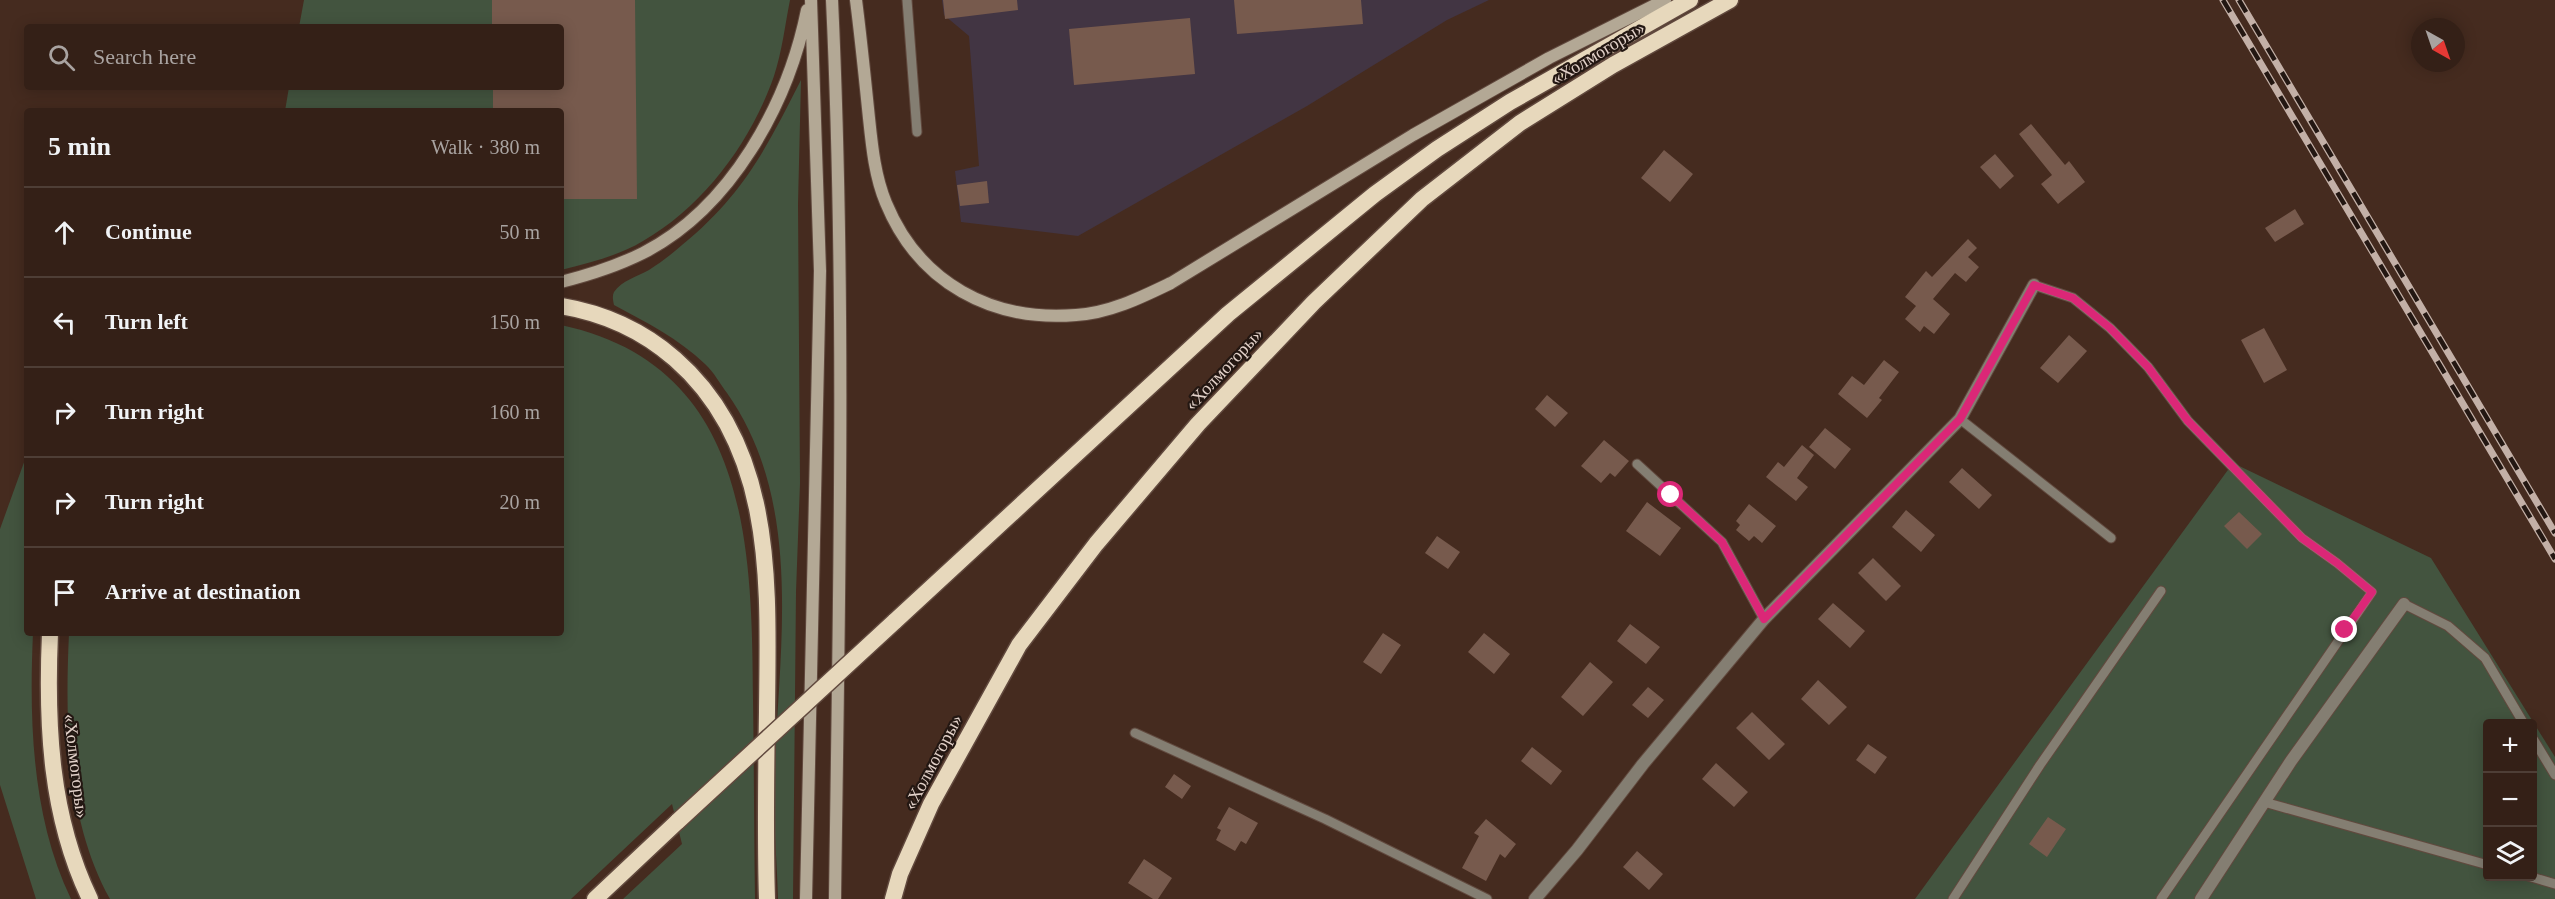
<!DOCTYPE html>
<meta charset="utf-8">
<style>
body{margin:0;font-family:"Times New Roman",serif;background:#3c2820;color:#f1f3f6}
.controls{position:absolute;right:18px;bottom:18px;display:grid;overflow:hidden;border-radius:6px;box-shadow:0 3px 15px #0003}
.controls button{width:54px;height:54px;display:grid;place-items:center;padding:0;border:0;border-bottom:2px solid #4e3e36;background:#342017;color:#f1f3f6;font:30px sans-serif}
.compass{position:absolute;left:2411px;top:18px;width:54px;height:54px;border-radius:50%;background:#342017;box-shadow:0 3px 15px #0003;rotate:140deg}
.stop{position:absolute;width:18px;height:18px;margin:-14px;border:4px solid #db2777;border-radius:50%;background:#fff}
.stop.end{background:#db2777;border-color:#fff;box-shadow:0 2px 6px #0008}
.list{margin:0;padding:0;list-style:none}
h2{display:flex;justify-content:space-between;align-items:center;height:78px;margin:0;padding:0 24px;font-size:26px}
h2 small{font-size:20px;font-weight:400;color:#a9a3a1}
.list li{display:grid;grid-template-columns:39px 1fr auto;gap:18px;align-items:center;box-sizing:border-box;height:90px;padding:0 24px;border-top:2px solid #4e3e36}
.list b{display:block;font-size:22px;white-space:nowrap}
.list em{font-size:20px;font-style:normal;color:#a9a3a1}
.icon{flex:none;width:33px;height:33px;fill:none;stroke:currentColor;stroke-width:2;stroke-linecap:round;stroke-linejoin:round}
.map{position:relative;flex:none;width:2555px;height:899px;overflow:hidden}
.search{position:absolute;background:#342017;box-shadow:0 3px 15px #0003;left:24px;top:24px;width:540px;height:66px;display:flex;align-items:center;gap:15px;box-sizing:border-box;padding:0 21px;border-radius:6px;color:#a9a3a1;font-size:22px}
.panel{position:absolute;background:#342017;box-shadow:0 3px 15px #0003;left:24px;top:108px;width:540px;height:528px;border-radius:6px}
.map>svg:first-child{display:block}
.industrial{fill:#423543}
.green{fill:#43543f;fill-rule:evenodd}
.building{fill:#775a4d}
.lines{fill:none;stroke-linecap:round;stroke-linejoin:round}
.service-casing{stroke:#61493e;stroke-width:11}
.minor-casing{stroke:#61493e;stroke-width:14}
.secondary-casing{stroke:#61493e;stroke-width:14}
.trunk-casing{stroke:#61493e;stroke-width:19}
.service{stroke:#847e72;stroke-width:9}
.minor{stroke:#847e72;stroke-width:12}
.secondary{stroke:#b3a895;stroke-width:12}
.trunk{stroke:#e7d8bc;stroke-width:16}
.rail-casing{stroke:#c3b0a7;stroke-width:7}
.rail{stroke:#231712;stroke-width:4.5;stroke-dasharray:14;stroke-linecap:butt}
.trunk-bridge-casing{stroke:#61493e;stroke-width:19;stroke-linecap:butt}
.trunk-bridge{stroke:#e7d8bc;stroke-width:16}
.route{stroke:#db2777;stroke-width:8}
.labels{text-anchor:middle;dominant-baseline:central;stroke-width:4.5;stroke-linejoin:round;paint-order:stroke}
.street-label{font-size:18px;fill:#e2d1c9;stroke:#231712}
</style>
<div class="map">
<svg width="2555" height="899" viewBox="0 0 2555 899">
<rect width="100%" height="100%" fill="#452b1f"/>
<path class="industrial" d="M942,0H1489L1447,20L1307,106L1078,236L961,222L955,171L979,166L969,36L944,15Z"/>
<path class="green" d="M304,0H790C785,25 782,52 774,76C751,142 704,206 643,241C618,256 589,263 561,270V111H285L289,87H561V27H299Z
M801,80L798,204L800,483L796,592L793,899H778C777,860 773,820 774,781C778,653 806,505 727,393C720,384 714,372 705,364C679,339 646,322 614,305C613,300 612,296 614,292C621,281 638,276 649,270C660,263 672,254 682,245C743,195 766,149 801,80Z
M561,325C748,365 752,543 753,699C754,766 754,832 755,899H623L682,844L672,804L571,899H110C66,820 65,721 69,633H561Z
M27,454V633H33C29,722 32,818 71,899H36L0,785V529Z
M2233,463L2431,558L2555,757V899H1915ZM2488,724H2532V876H2488Z"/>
<path class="building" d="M492,0H635L637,199H561V111H493V87H561V27H492Z
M943,0H1017L1018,10L945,19Z
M1234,0H1361L1363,24L1237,34Z
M1190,18L1195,74L1074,85L1069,29Z
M2031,124L2065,165L2069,161L2085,182L2058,204L2041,184L2052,175L2019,134Z
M1664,150L1693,174L1670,202L1641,178Z
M1995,154L2014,176L2000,189L1980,167Z
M987,181L989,203L960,206L957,185Z
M2295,209L2304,224L2275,242L2265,228Z
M1968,239L1977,248L1968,257L1979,267L1966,282L1955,273L1933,299L1950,314L1934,334L1924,326L1920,332L1905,319L1916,306L1905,297L1926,271L1932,277Z
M2264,328L2287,370L2264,383L2241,340Z
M2069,335L2087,351L2058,383L2040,368Z
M1884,360L1899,372L1879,398L1882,400L1867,418L1838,394L1852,376L1864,385Z
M1547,395L1568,413L1555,427L1535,409Z
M1825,428L1851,449L1835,469L1809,447Z
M1604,440L1629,461L1615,477L1610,473L1601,483L1581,466Z
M1802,445L1814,455L1797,478L1808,487L1796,501L1766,477L1778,462L1784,467Z
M1962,468L1992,495L1979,509L1949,482Z
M1647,502L1681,528L1660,556L1626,531Z
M1749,504L1776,526L1762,543L1754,536L1749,541L1736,530L1740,525L1736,521Z
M1906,510L1935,535L1921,552L1892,527Z
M2239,512L2262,534L2247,549L2224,526Z
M1437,536L1460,552L1448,569L1425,553Z
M1873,558L1901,586L1886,601L1858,573Z
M1833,603L1865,631L1850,648L1818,619Z
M1630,624L1660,647L1646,664L1617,641Z
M1383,633L1401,645L1381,674L1363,662Z
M1484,633L1510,654L1494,674L1468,652Z
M1590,662L1613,682L1583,716L1561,697Z
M1818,680L1847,707L1829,725L1801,699Z
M1648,687L1664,700L1648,718L1632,705Z
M1752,712L1785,744L1769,760L1736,728Z
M1868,744L1887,757L1875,774L1856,760Z
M1532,747L1562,771L1551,785L1521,761Z
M1716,763L1748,792L1734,807L1702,779Z
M1174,774L1191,786L1182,799L1165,787Z
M1229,807L1258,823L1246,844L1241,841L1235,851L1216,840L1221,830L1217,828Z
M2048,817L2066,829L2047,857L2029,844Z
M1486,819L1516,844L1505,858L1500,854L1486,881L1462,868L1479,836L1474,833Z
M1637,851L1663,874L1649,890L1623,867Z
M1144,859L1172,878L1158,899H1153L1128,883Z"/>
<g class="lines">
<defs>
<path id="service" d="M907,0L917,132
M2034,285L2073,298L2110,328L2148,367L2188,421L2302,538L2337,563L2372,592L2161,899
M1960,419L2111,538
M1637,464L1722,542L1764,619
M2404,604L2448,626L2485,658L2524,724
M1135,733L1325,819L1487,899
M2532,737L2555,775
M2264,802L2488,865
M2528,876L2555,884
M1953,899L2040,765L2161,591"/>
<path id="minor" d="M1535,899L1577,850L1643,764L1764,619L1960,419L2034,285
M2201,899L2291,761L2404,604"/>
<path id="secondary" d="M832,0C846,300 839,599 835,899
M856,0C861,39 865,79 869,118C872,147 875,177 886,203C919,283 992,322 1076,315C1110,313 1142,297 1171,283L1413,135L1549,58L1665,0
M561,282C589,275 617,266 643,253C731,208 788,104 807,10
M806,899L820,271L811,0"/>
<path id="trunk" d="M561,306C603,313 643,331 675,359C777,448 768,589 767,712C766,774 765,837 767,899
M894,622L1228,314L1375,194L1437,149L1510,102L1690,0
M50,633C46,724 50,816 90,899
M595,899L678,821
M893,899L900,874L931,804L1019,645L1096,544L1198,424L1314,302L1422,199L1520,123L1613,65L1730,0"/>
</defs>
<use href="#service" class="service-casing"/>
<use href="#minor" class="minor-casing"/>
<use href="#secondary" class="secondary-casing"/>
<use href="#trunk" class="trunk-casing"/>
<use href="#service" class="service"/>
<use href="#minor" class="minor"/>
<use href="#secondary" class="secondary"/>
<use href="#trunk" class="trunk"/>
<defs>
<path id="rail" d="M2223,0L2555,559
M2239,0L2555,533"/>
</defs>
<use href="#rail" class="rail-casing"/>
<use href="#rail" class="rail"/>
<defs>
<path id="trunk-bridge" d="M678,821L894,622"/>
</defs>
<use href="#trunk-bridge" class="trunk-bridge-casing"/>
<use href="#trunk-bridge" class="trunk-bridge"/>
</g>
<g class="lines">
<path class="route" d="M1671,495L1722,542L1764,619L1960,419L2034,285L2073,298L2110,328L2148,367L2188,421L2302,538L2337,563L2372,592L2345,630"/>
</g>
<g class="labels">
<g class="street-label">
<text transform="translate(1598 53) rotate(-31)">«Холмогоры»</text>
<text transform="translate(1224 369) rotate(-47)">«Холмогоры»</text>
<text transform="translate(933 762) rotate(-62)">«Холмогоры»</text>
<text transform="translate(76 766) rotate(83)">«Холмогоры»</text>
</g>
</g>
</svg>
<div class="controls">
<button>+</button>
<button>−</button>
<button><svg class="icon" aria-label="layers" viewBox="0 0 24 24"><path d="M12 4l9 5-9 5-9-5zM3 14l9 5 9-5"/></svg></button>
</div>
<svg class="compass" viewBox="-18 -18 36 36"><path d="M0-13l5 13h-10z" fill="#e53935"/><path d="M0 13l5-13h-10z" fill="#a9a3a1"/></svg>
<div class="stop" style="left:1671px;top:495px"></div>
<div class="stop end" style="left:2345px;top:630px"></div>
<div class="search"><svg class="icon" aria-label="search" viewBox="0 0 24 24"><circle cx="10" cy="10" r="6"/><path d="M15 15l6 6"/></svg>Search here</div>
<section class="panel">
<h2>5 min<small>Walk · 380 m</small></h2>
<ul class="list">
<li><svg class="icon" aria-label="ahead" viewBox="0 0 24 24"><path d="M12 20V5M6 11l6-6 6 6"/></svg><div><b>Continue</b></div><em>50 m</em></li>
<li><svg class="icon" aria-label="left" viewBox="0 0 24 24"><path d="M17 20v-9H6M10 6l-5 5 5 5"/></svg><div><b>Turn left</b></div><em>150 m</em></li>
<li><svg class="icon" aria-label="right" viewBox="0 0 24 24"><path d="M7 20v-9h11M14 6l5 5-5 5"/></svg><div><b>Turn right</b></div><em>160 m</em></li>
<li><svg class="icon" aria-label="right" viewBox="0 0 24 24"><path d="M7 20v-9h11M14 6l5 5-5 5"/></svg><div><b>Turn right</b></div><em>20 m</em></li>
<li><svg class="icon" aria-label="arrive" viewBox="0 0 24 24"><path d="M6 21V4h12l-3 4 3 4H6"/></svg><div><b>Arrive at destination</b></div></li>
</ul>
</section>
</div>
